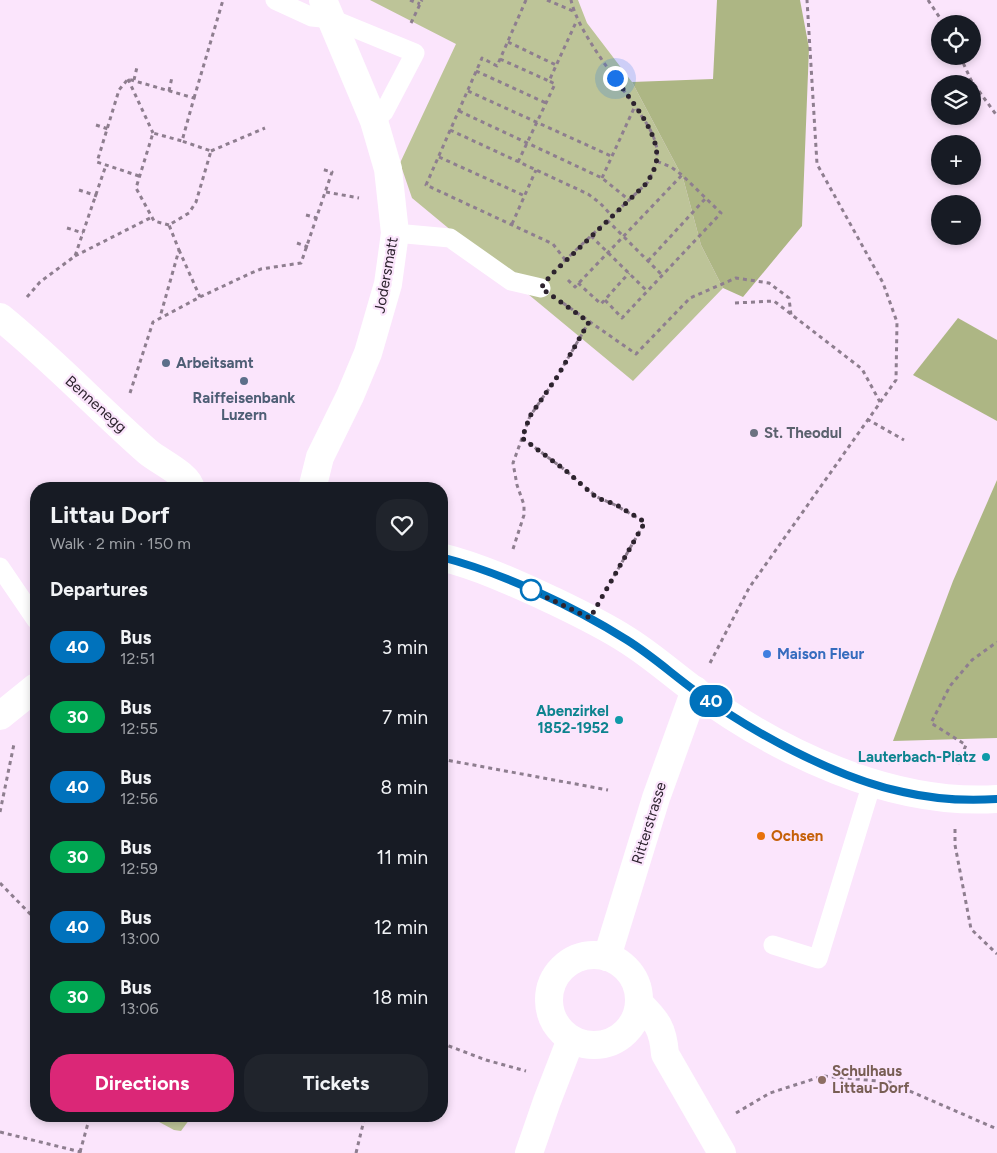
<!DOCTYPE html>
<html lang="en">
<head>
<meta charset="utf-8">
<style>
	body { margin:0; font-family:Figtree,sans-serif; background:#20242c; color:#f1f3f6; height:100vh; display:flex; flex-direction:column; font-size:19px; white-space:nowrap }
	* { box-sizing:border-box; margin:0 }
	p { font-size:16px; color:#9ea1a6 }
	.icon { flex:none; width:28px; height:28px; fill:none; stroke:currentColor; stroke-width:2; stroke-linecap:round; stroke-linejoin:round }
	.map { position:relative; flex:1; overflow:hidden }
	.side { position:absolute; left:30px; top:482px; width:418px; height:640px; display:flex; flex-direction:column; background:#171b24; border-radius:20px; box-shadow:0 2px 8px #0003 }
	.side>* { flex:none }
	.badge { padding:0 10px; border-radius:16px; font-size:18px; line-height:32px }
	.fabs { position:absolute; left:931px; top:15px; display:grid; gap:10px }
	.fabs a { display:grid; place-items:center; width:50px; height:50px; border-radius:50%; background:#171b24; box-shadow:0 2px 8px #0003; font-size:25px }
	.you { position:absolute; width:25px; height:25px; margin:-12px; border:4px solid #fff; border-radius:50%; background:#1a73e8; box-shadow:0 0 0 8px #1a73e833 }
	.map>.badge { position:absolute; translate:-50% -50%; box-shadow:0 0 0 2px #fff }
	h2 { padding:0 20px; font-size:19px; line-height:45px }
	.round { display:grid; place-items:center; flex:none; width:52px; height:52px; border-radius:20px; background:#20242c }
	.head { display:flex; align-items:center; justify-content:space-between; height:85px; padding:0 20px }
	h1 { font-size:24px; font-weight:700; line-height:38px }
	.button { display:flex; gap:10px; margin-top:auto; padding:10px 20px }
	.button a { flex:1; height:58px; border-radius:20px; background:#db2777; color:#fff; font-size:20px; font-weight:700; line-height:58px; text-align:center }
	.button a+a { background:#20242c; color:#f1f3f6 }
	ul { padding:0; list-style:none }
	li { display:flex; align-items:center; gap:15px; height:70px; padding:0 20px }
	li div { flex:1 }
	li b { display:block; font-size:19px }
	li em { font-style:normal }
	li .badge { min-width:55px; font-weight:700; text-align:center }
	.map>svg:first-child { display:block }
	.green { fill:#bdc498 }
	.forest { fill:#adb684 }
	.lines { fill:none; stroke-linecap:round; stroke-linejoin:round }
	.path { stroke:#8e7e8f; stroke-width:3; stroke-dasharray:4 4; stroke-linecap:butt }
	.service { stroke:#fff; stroke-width:19 }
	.minor { stroke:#fff; stroke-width:28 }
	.tertiary { stroke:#fff; stroke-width:28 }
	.line-casing { stroke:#fff; stroke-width:11 }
	.line { stroke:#0072bc; stroke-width:8 }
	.walk { stroke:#2d232e; stroke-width:5; stroke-dasharray:0 9 }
	.service-dot { fill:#5c6f8a; stroke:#fbe5fc; stroke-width:2 }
	.worship-dot { fill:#6b7280; stroke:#fbe5fc; stroke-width:2 }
	.stop-dot { fill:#fff; stroke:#0072bc; stroke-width:2.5 }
	.shop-dot { fill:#3f7fe0; stroke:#fbe5fc; stroke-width:2 }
	.culture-dot { fill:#0f9aa8; stroke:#fbe5fc; stroke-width:2 }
	.food-dot { fill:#e8710a; stroke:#fbe5fc; stroke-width:2 }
	.education-dot { fill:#8d6e63; stroke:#fbe5fc; stroke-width:2 }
	.labels { text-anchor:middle; stroke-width:4.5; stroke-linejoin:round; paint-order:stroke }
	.street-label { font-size:15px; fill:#2d232e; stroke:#fbe5fc }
	.service-label { font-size:15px; font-weight:bold; fill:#4e5e75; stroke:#fbe5fc; text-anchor:start }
	.worship-label { font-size:15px; font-weight:bold; fill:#5b616d; stroke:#fbe5fc; text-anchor:start }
	.shop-label { font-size:15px; font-weight:bold; fill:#366cbe; stroke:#fbe5fc; text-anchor:start }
	.culture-label { font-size:15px; font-weight:bold; fill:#0d838f; stroke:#fbe5fc; text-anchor:end }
	.food-label { font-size:15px; font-weight:bold; fill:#c56008; stroke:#fbe5fc; text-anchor:start }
	.education-label { font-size:15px; font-weight:bold; fill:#785e54; stroke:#fbe5fc; text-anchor:start }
</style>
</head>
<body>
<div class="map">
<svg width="997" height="1153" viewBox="0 0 997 1153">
	<rect width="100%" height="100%" fill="#fbe5fc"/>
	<g class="green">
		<path d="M370,0H578L587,23L632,82L683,178L701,245L723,288L633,381L412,198L400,163L456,44Z"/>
		<path d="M148,1116H192L181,1131L174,1130Z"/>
	</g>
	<g class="forest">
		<path d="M717,0H800L809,48L802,226L743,297L723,288L701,245L683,178L632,82L713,79Z"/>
		<path d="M958,318L997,340V421L913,375Z"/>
		<path d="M997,480V738L893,741L953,581Z"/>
	</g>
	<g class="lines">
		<g class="path">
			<path d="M410,0L420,4"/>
			<path d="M526,0L497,66L482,58L426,185L553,244L566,261"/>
			<path d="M547,0L573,11"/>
			<path d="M928,0L944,24"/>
			<path d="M411,23L422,0"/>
			<path d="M508,42L556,65"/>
			<path d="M960,56L971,80L997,116"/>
			<path d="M500,59L549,81"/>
			<path d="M476,71L546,103"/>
			<path d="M128,79L153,133"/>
			<path d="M134,80L137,67"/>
			<path d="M169,91L172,77"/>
			<path d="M468,91L611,156"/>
			<path d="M194,98L223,0"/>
			<path d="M459,111L602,178L629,200"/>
			<path d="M96,125L108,129"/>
			<path d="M450,130L588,194L600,203L612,216"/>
			<path d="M211,151L265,128"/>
			<path d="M439,157L525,196"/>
			<path d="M518,162L555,84L549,81L577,20"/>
			<path d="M139,176L97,162L119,90L128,79L194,98L182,141L211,151L196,202L189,213L169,225L179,250L160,317"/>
			<path d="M602,178L635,106"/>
			<path d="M79,190L97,196"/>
			<path d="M326,192L359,198"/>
			<path d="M306,215L317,218"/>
			<path d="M607,220L662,275"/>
			<path d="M512,224L536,170"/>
			<path d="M169,225L154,221L136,188L153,133L182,141"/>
			<path d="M67,228L83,233"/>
			<path d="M591,236L647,291"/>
			<path d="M297,243L308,247"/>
			<path d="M179,250L200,297"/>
			<path d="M75,256L152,217"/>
			<path d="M648,261L705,199"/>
			<path d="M558,267L648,182C653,171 658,161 657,149C654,132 643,118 634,105C615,77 578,32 571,0"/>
			<path d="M568,280L575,287L682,175"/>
			<path d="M578,283L601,304L629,273"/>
			<path d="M27,297L40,282L75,256L106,165"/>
			<path d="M605,300L622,318L721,213L682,175L671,167L656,161"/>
			<path d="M563,303L636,354L690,298L736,278L769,283L789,298L791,315"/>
			<path d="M735,303L774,301L862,369L880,402"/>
			<path d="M130,393L153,322L200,297L249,274L261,269L301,263L332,172L321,169"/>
			<path d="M867,419L904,440"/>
			<path d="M522,438L565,470L597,497L615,505L645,522L606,590"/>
			<path d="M513,549L524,515V505L517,485L513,463L530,416L557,377L589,322"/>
			<path d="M710,663L749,588L896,380L897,322L883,283L817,164L807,0"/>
			<path d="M441,759L608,790"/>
			<path d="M958,764L966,745L931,723L950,686L972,660L997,642"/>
			<path d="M0,812L14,744"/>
			<path d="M955,829V845L971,929L997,954"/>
			<path d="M0,883L36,920"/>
			<path d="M441,1043L486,1060L526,1071"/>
			<path d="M736,1113L770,1093L823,1076L889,1082L997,1129"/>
			<path d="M0,1132L85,1153"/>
			<path d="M80,1152L90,1116"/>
			<path d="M356,1153L365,1116"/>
		</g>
		<g class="service">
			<path d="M275,0L312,17L332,19L415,53L384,112L374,121"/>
			<path d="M395,233L450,238L511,281L541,288"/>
			<path d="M0,567L36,620"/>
			<path d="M773,945L818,959L872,783"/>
		</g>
		<g class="minor">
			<path d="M0,317C52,359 98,408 148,452C160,462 189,475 191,489"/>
			<path d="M312,489L320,457L350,396L368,353L388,284L395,233L388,169L374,121L323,0"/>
			<circle cx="594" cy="1000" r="45"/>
			<path d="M607,957L656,798L695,690"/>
			<path d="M639,1003C657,1021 663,1028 665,1054L722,1153"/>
			<path d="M529,1153L547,1101L571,1039"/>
		</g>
		<g class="tertiary">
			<path d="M441,557C481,567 517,584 554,601C579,613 604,625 627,640C651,655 671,673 694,690C778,752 890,806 997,799"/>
			<path d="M0,716L36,687"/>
		</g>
	</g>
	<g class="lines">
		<g class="line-casing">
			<path id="line" d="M441,557C503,573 573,606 627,640C651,655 671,673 694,690C750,731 835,778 903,792C933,799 966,801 997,799"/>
		</g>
		<use href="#line" class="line"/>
		<path class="walk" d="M531,590L590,618L645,522L615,504L597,498L565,470L522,438L530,416L557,377L589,322L541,288L550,276L648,182C650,177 653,172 655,167C665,138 631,101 615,78"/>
	</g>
	<g class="service-dot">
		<circle cx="166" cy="363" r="5"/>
		<circle cx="244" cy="381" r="5"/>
	</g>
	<circle class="worship-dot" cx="754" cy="433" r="5"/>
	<circle class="stop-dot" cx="531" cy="590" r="10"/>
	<circle class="shop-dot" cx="767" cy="654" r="5"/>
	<g class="culture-dot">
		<circle cx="619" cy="720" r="5"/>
		<circle cx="986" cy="757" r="5"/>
	</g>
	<circle class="food-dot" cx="761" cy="836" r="5"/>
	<circle class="education-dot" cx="822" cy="1080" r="5"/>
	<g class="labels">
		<g class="street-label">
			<text transform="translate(386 275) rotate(-80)" y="5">Jodersmatt</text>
			<text transform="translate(96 404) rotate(42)" y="5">Bennenegg</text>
			<text transform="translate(649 823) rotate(-73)" y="5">Ritterstrasse</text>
		</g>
		<g class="service-label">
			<text x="176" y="368">Arbeitsamt</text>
			<text x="244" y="403" text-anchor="middle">Raiffeisenbank<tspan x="244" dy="17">Luzern</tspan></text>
		</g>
		<g class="worship-label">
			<text x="764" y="438">St. Theodul</text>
		</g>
		<g class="shop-label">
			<text x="777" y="659">Maison Fleur</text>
		</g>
		<g class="culture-label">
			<text x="609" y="716">Abenzirkel<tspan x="609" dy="17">1852-1952</tspan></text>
			<text x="976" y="762">Lauterbach-Platz</text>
		</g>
		<g class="food-label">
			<text x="771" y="841">Ochsen</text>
		</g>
		<g class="education-label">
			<text x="832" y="1076">Schulhaus<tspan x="832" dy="17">Littau-Dorf</tspan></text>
		</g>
	</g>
</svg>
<div class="fabs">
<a><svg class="icon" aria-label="locate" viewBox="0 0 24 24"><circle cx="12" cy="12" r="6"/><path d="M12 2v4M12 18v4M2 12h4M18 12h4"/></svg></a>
<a><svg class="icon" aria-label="layers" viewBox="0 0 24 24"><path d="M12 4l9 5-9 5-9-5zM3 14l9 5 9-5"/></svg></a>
<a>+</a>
<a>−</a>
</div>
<div class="you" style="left:615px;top:78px"></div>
<b class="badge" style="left:711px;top:701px;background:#0072bc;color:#fff">40</b>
<section class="side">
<div class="head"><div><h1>Littau Dorf</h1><p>Walk · 2 min · 150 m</p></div><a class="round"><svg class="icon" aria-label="heart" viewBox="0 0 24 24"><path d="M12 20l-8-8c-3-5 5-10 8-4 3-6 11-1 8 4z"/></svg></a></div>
<h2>Departures</h2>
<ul>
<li><span class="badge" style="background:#0072bc;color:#fff">40</span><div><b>Bus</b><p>12:51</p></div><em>3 min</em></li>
<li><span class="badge" style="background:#00a651;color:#fff">30</span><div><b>Bus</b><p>12:55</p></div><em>7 min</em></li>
<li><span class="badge" style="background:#0072bc;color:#fff">40</span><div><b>Bus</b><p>12:56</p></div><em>8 min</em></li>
<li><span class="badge" style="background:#00a651;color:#fff">30</span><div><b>Bus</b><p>12:59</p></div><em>11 min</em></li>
<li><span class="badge" style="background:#0072bc;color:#fff">40</span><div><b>Bus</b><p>13:00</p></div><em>12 min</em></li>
<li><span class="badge" style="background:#00a651;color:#fff">30</span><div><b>Bus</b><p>13:06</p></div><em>18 min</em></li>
</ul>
<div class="button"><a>Directions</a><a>Tickets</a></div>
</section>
</div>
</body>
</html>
